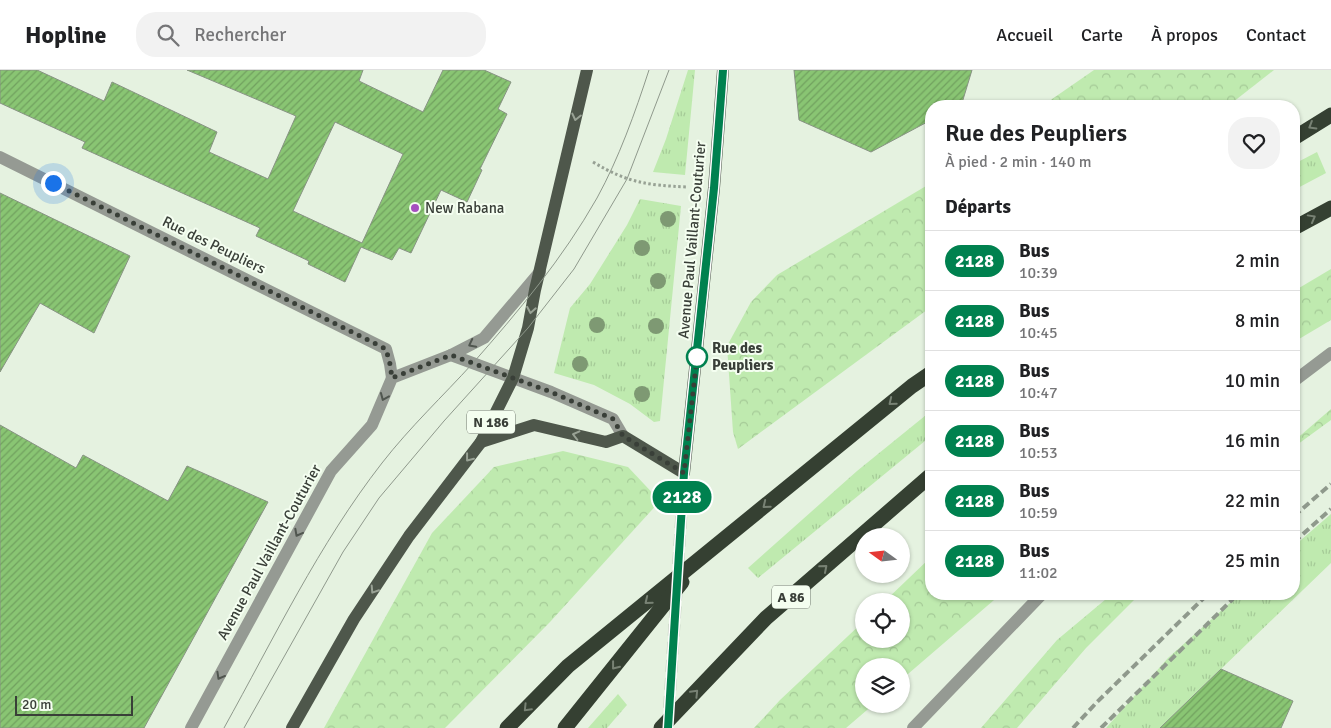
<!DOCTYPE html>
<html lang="fr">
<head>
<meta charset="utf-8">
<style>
	body { margin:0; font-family:Signika,sans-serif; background:#f2f2f2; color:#202124; height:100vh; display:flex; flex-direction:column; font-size:19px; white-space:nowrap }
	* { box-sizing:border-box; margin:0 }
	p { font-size:16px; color:#757577 }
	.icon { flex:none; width:28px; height:28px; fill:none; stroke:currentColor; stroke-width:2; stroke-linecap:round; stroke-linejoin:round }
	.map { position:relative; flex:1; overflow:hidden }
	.side { position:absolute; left:925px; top:30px; width:375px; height:500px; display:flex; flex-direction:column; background:#fff; border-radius:20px; box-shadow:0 1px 4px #0004 }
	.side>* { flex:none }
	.badge { padding:0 10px; border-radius:16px; font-size:18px; line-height:32px }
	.needle { width:32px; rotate:285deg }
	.controls { position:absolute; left:855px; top:458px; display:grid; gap:10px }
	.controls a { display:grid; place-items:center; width:55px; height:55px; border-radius:50%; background:#fff; box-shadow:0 1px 4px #0004; font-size:25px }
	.scale { position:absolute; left:15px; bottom:12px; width:118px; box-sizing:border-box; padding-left:5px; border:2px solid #393f38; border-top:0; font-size:14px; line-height:18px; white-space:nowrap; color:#393f38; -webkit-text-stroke:4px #f4fef0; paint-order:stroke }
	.you { position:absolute; width:25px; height:25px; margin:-12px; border:4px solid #fff; border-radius:50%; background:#1a73e8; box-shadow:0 0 0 8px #1a73e833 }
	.map>.badge { position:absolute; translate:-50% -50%; box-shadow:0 0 0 2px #fff }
	h2 { padding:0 20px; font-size:19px; line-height:45px }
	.round { display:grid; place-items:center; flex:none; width:52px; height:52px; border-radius:20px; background:#f2f2f2 }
	.head { display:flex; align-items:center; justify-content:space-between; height:85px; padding:0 20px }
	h1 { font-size:24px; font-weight:600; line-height:38px }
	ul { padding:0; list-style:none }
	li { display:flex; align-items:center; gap:15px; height:60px; padding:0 20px; border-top:1px solid #e0e0e0 }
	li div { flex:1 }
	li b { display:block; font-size:19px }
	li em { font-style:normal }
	li .badge { min-width:55px; font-weight:700; text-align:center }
	header { display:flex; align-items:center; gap:30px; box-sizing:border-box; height:70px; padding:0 25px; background:#fff; border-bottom:1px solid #e0e0e0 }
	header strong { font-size:24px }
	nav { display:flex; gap:28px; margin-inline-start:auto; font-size:18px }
	.search { width:350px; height:45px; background:#f2f2f2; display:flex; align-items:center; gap:12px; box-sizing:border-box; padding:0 18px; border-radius:20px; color:#757577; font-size:19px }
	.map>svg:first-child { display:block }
	.grass { fill:url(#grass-tufts) }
	.forest { fill:url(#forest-crowns) }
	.building { fill:url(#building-hatch); stroke:#879383; fill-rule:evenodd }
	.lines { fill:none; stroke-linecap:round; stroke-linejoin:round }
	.major-tunnel { stroke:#c3cebe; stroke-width:12; stroke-dasharray:12 6; stroke-linecap:butt }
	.path { stroke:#97a194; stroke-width:3; stroke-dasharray:2.5 2.5; stroke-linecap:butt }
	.minor { stroke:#959a93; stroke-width:12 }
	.major { stroke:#4e574b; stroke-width:12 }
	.highway { stroke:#354032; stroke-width:15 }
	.tram { stroke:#8f998c; stroke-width:1 }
	.rail { stroke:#8f998c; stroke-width:4; stroke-dasharray:8 4; stroke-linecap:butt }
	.tree { fill:#7e9973 }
	.oneway { stroke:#99a295 }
	.oneway2 { stroke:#788274 }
	.oneway3 { stroke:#50564f }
	.line-casing { stroke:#fff; stroke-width:11 }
	.line { stroke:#00814f; stroke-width:8 }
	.walk { stroke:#393f38; stroke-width:5; stroke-dasharray:0 9 }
	.poi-dot { fill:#a550bf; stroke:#f4fef0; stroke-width:2 }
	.stop-dot { fill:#fff; stroke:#00814f; stroke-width:2.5 }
	.labels { text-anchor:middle; stroke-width:4; stroke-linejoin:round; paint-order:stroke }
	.shield { fill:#f4fef0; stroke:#71786f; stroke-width:1 }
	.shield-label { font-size:14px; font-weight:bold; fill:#393f38 }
	.poi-label { font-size:15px; fill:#393f38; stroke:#f4fef0; text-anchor:start }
	.street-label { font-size:15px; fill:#393f38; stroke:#f4fef0 }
	.stop-label { font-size:15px; font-weight:bold; fill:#393f38; stroke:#f4fef0; text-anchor:start }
</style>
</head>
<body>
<header>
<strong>Hopline</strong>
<div class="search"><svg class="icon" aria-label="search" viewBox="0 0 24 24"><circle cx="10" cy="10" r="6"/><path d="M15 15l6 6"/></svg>Rechercher</div>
<nav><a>Accueil</a><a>Carte</a><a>À propos</a><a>Contact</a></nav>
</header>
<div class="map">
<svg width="1331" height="658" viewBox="0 0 1331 658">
	<defs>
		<pattern id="grass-tufts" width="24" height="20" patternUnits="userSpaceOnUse" patternTransform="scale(1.25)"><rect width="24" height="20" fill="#bfeaaf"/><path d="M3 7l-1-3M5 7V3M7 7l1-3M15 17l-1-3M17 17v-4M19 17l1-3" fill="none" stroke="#a5ca97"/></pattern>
		<pattern id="forest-crowns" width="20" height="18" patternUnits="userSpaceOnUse" patternTransform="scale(1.25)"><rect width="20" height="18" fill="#bfeaaf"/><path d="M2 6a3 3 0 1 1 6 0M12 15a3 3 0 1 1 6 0" fill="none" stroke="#a5ca97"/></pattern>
		<pattern id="building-hatch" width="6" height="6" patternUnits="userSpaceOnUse" patternTransform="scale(1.25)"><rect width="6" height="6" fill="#89c573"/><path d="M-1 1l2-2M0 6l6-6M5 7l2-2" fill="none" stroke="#71a15f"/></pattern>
	</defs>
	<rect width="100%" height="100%" fill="#e5f2e0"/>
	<g class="grass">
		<path d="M688,0H695L685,105L653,102L666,69Z"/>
		<path d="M1317,82L1326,103L1294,120V94Z"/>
		<path d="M640,129L681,136L660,351L654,352L630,334L594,315L554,303L570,238L590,214L627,155Z"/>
		<path d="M931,341V366L758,508L748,498L857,401Z"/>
		<path d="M1331,444V493L1220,600L1163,658H1106L1168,588L1240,524H1294V476Z"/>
		<path d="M618,624L627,635L607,658H588Z"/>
	</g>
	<g class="forest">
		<path d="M1094,0H1274L1228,36H1042Z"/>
		<path d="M931,113V237L738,379L733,362L727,276L751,232L777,205Z"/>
		<path d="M1331,199V250L1294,272V221Z"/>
		<path d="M1331,339V350L1294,377V371Z"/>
		<path d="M563,381L628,397L660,431L550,552L445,658H324L432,463L494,397Z"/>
		<path d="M931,487V524H1001L901,610V596H864V634H874L846,658H754L780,630L864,551V569H901V531H885Z"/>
		<path d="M1112,524H1140L1086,578L1017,658H981L1057,570Z"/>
	</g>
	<g class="building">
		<path d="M0,0H37L104,31L112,12L217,62L209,82L268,109L296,46L187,0H363L359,11L423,42L443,0H484L511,12L498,39L507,44L480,99L482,100L467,132L441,120L411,183L399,178L392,190L361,177L345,212L308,194L309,191L256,166L260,158L82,78L85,72L0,33ZM335,52L403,84L362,173L293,141Z"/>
		<path d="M794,0H972L962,33L956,36H931V50L871,82L799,50Z"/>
		<path d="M0,123L130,186L94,263L40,233L0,302Z"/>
		<path d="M0,355L76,398L83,385L168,431L187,396L268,432L144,658H0Z"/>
		<path d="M1221,599L1293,631L1281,658H1160Z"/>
	</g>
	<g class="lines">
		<path class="major-tunnel" d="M668,656L684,403"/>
		<path class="path" d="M593,92C628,113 647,115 686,117"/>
		<g class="minor">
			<path d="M0,87L386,279L390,294L392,308"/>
			<path d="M451,285L551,322L613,349L623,366"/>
			<path d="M1294,311L1331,283"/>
			<path d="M191,658L331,401L372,355L392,308L451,285L484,268L540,202"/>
			<path d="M913,658L1042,524"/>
		</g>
		<g class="major">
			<path d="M481,372L534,355L606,372L623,366L684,403L714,118L723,0"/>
			<path d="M292,658L354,549L409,466L481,372L513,308L528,258L535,220L587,0"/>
		</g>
		<g class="highway">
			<path d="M1294,68L1331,45"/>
			<path d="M1294,158L1331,138"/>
			<path d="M507,658L568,596L912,316L931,303"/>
			<path d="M565,658L682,512"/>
			<path d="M661,658L766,548L931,405"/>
		</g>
		<g class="tram">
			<path d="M224,658C274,568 319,474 382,393C410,357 443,326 473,293C518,242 563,188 597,128C619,88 635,43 649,0"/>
			<path d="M244,658L343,482L379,428L444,351L528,258L574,199L627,109L669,0"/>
		</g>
		<g class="rail">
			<path d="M1294,446L1331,414"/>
			<path d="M1294,472L1331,439"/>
			<path d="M1073,658L1097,632L1208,524"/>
			<path d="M1101,658L1238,524"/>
		</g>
	</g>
	<g class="tree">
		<circle cx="668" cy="149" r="8"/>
		<circle cx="642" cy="178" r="8"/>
		<circle cx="658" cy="211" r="8"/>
		<circle cx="597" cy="255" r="8"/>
		<circle cx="656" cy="256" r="8"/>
		<circle cx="580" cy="294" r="8"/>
		<circle cx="642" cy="324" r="8"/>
	</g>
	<defs><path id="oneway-chevron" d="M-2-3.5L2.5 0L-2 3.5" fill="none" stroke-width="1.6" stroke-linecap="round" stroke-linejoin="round" transform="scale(1.25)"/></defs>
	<g class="oneway">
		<use href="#oneway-chevron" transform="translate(576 47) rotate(103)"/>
		<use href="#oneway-chevron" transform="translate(531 240) rotate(100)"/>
		<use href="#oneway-chevron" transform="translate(576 365) rotate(-166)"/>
		<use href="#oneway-chevron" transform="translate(469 388) rotate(128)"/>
		<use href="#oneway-chevron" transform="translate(374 520) rotate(123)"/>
	</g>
	<g class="oneway2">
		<use href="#oneway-chevron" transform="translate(1312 56) rotate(149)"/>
		<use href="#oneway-chevron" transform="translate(1312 148) rotate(-29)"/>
		<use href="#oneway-chevron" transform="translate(892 332) rotate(141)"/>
		<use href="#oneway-chevron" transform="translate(766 435) rotate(141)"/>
		<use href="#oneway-chevron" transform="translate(824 498) rotate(-41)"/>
		<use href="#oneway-chevron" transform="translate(648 531) rotate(141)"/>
		<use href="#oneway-chevron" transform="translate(615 596) rotate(128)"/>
		<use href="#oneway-chevron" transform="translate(695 623) rotate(-46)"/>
		<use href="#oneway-chevron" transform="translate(527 638) rotate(134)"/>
	</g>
	<g class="oneway3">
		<use href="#oneway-chevron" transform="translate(472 274) rotate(153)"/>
		<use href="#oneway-chevron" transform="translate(384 327) rotate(113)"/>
		<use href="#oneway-chevron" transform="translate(298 463) rotate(118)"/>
		<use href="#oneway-chevron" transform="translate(220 606) rotate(119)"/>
	</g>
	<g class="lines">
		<g class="line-casing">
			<path id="line" d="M668,658L684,403L714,118L723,0"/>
		</g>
		<use href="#line" class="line"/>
		<path class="walk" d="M53,113L386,279L390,294L392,308L451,285L551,322L613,349L623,366L684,403L697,287"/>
	</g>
	<circle class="poi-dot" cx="415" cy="138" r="5"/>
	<circle class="stop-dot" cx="697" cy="287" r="10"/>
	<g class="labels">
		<g class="shield">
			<rect x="467" y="340.5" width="48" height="23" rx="4"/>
			<rect x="772" y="515.5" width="38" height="23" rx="4"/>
		</g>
		<g class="shield-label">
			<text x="491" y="357">N 186</text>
			<text x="791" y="532">A 86</text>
		</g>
		<g class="poi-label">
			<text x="425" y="143">New Rabana</text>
		</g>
		<g class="street-label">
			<text transform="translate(692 170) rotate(-85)" y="5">Avenue Paul Vaillant-Couturier</text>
			<text transform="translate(214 175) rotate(26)" y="5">Rue des Peupliers</text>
			<text transform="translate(269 482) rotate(-61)" y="5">Avenue Paul Vaillant-Couturier</text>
		</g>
		<g class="stop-label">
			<text x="712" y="283">Rue des<tspan x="712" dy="17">Peupliers</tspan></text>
		</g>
	</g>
</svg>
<div class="controls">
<a><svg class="needle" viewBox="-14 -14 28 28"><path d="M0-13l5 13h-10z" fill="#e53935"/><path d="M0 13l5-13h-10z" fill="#757577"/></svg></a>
<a><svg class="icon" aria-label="locate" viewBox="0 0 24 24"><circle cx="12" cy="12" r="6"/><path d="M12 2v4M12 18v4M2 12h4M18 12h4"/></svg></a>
<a><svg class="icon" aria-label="layers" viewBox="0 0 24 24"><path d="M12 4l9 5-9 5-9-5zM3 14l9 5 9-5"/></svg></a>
</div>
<div class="scale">20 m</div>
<div class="you" style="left:53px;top:113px"></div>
<b class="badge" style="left:682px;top:427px;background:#00814f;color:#fff">2128</b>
<section class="side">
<div class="head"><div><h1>Rue des Peupliers</h1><p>À pied · 2 min · 140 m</p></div><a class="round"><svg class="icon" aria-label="heart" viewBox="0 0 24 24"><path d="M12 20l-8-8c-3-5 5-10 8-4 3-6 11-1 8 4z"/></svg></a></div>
<h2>Départs</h2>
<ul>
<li><span class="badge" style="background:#00814f;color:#fff">2128</span><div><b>Bus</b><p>10:39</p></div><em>2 min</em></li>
<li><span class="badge" style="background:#00814f;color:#fff">2128</span><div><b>Bus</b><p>10:45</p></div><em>8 min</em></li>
<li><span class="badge" style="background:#00814f;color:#fff">2128</span><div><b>Bus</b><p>10:47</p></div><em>10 min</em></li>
<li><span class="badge" style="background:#00814f;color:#fff">2128</span><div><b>Bus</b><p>10:53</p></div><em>16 min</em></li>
<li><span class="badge" style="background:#00814f;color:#fff">2128</span><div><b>Bus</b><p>10:59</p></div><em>22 min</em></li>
<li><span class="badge" style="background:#00814f;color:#fff">2128</span><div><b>Bus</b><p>11:02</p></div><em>25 min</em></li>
</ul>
</section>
</div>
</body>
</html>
